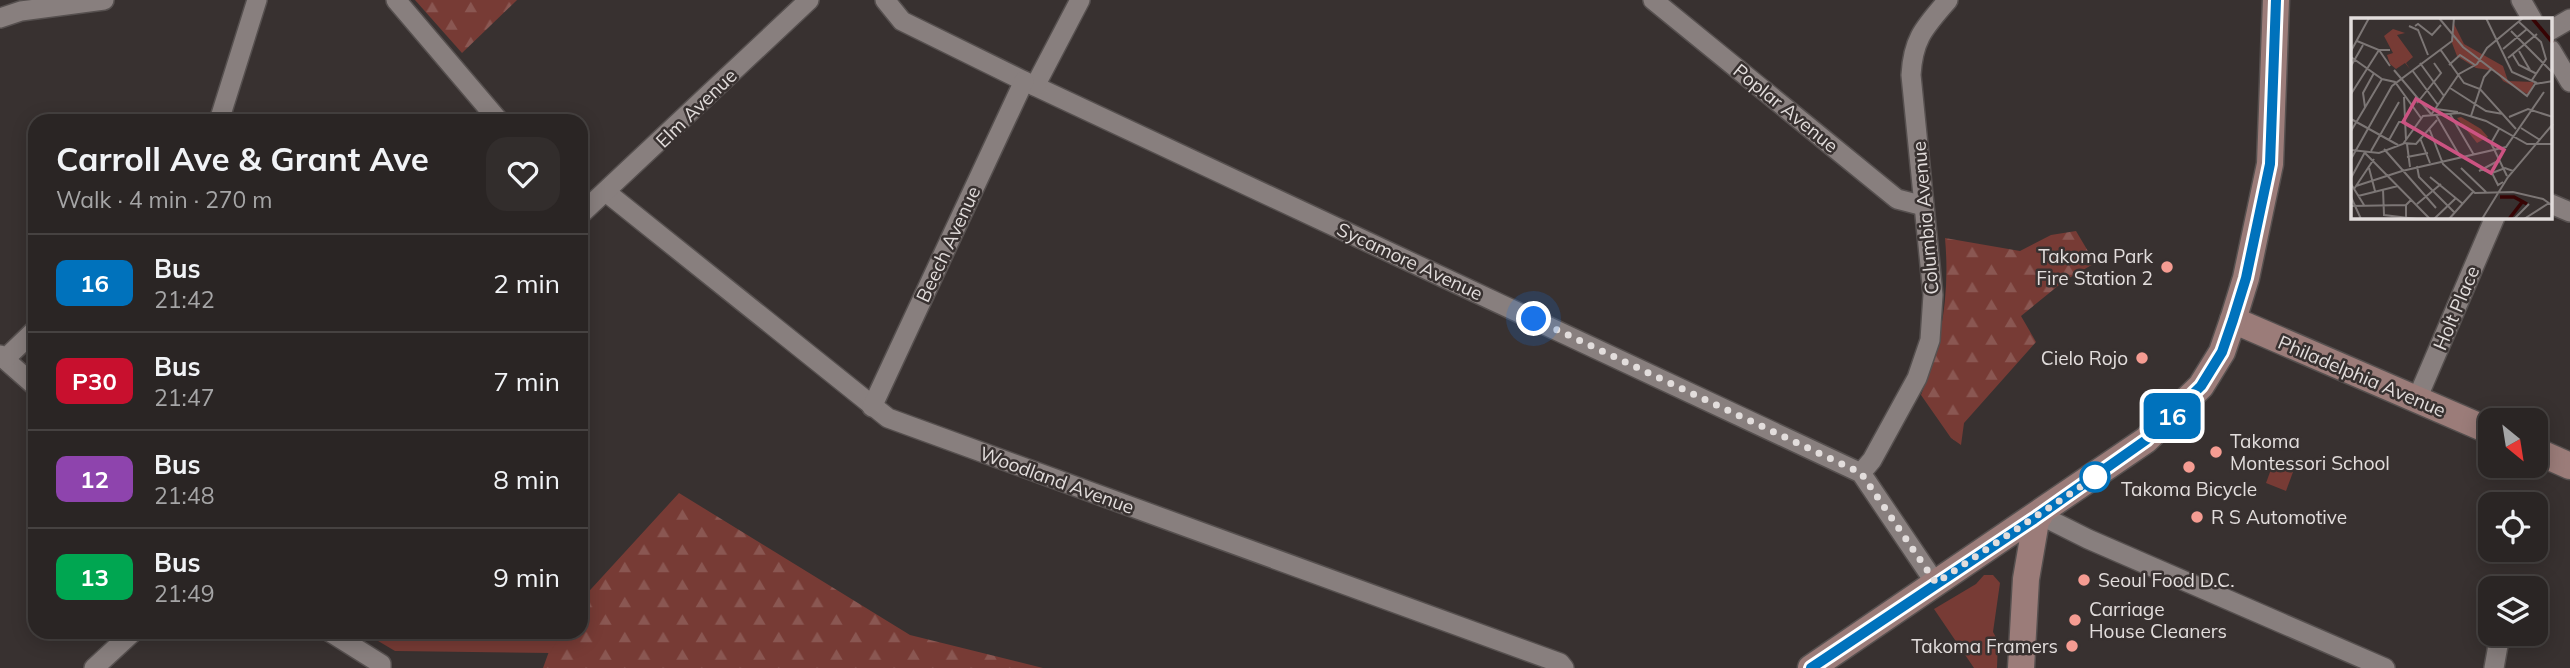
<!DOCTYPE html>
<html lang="en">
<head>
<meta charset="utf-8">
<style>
	body { margin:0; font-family:Mulish,sans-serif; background:#322d2c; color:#f1f3f6; height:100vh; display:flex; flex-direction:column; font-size:26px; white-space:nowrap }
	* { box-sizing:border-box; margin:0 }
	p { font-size:23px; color:#a5a5a6 }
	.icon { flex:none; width:38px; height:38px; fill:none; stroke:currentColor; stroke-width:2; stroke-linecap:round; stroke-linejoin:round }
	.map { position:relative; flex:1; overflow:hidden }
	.panel { position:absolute; left:28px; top:114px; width:560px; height:525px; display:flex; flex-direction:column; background:#2a2524; border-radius:21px; box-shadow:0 4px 18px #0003,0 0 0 2px #464241 }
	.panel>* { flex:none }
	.badge { padding:0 14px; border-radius:10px; font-size:24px; line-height:46px }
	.needle { width:46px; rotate:150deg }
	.fabs { position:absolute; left:2478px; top:408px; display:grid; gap:14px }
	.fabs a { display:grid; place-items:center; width:70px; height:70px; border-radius:14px; background:#2a2524; box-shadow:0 4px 18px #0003,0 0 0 2px #464241; font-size:35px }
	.you { position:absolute; width:35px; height:35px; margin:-18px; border:5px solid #fff; border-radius:50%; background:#1a73e8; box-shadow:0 0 0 10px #1a73e833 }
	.map>.badge { position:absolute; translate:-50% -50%; box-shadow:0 0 0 4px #fff }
	.round { display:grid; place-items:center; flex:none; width:74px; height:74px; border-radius:21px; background:#322d2c }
	.summary { display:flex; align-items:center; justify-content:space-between; height:119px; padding:0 28px }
	h1 { font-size:33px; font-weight:700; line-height:52px }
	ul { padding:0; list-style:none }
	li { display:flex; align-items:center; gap:21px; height:98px; padding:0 28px; border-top:2px solid #464241 }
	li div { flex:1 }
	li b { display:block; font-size:26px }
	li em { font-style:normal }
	li .badge { min-width:77px; font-weight:700; text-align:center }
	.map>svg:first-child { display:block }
	.forest { fill:url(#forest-firs) }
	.green { fill:#773b35 }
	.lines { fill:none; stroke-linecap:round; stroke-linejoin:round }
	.minor-casing { stroke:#56504f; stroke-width:22 }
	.secondary-casing { stroke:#56504f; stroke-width:29 }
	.minor { stroke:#887f7e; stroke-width:19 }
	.secondary { stroke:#9b7c79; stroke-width:26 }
	.line-casing { stroke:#fff; stroke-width:16 }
	.line { stroke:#0072bc; stroke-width:10 }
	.walk { stroke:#e2dddc; stroke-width:7; stroke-dasharray:0 12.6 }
	.poi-dot { fill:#f59c92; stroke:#383130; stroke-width:2.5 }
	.stop-dot { fill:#fff; stroke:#0072bc; stroke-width:3.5 }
	.labels { text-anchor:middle; stroke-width:5; stroke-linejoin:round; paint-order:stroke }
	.street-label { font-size:19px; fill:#e2dddc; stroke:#383130 }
	.poi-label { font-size:19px; fill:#e2dddc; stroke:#383130; text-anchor:start }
	.inset-river { fill:none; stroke:#370404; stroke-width:3.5 }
	.inset-road { fill:none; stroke:#7c7675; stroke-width:2 }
	.view { fill:#cc5382; fill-opacity:0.15; stroke:#cc5382; stroke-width:3.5 }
	.inset-edge { fill:none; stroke:#e2dddc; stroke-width:3.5 }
</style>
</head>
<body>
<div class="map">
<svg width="2570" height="668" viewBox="0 0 2570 668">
	<defs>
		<pattern id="forest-firs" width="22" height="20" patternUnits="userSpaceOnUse" patternTransform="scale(1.75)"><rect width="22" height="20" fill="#773b35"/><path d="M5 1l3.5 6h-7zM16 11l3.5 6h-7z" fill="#8a5752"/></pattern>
	</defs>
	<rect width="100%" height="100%" fill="#383130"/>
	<g class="forest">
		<path d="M415,0H517L462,53Z"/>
		<path d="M2076,231L2095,263L2064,281L2021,316L2036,342L1964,423L1961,445L1951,438L1921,395C1942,343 1950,294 1945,238L2020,251L2051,235Z"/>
		<path d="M679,493L910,635L1043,668H543L556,632H581V600Z"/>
	</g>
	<g class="green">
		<path d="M2273,464L2293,472L2286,491L2266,483Z"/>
		<path d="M1984,575H1993L2000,583L1993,632L1998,641L1997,668H1974L1934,609L1976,584Z"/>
		<path d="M363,632H562L550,653L395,651Z"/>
	</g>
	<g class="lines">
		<g class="minor-casing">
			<g id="minor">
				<path d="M396,0L499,121"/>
				<path d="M885,0L902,21L1024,81L1861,473L1936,584"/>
				<path d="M1653,0L1897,199L1924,206"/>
				<path d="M2521,0L2532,19"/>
				<path d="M0,18L21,11L104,0"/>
				<path d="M2551,30L2570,19"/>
				<path d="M2551,50L2570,82"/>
				<path d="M1035,86L1080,0"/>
				<path d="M219,121L257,0"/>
				<path d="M606,192L888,418L1560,663L1564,668"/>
				<path d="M2551,204L2570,212"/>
				<path d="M581,214L809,0"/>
				<path d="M0,355L35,386"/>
				<path d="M5,359L35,330"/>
				<path d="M2417,399L2495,217"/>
				<path d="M872,407L1024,81"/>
				<path d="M1861,473L1872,460L1917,378L1930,340L1933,295L1911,75C1913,38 1925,27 1948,0"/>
				<path d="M2040,515L2088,539L2385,668"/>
				<path d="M330,632L381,664V668"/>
				<path d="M94,668L133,632"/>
				<path d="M2494,668L2500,634"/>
			</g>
		</g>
		<g class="secondary-casing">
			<g id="secondary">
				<path d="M2233,320L2490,431"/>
				<path d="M2536,451L2570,466"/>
				<path d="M1811,668L2146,440L2201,386L2222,352L2233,320L2246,278L2270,164L2276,0"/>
				<path d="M2021,668L2026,579L2036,521L2040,515"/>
			</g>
		</g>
		<use href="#minor" class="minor"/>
		<use href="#secondary" class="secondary"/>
	</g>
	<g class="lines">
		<g class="line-casing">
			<path id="line" d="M1811,668L2034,519L2146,440L2201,386L2222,352L2233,320L2246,278L2270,164L2276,0"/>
		</g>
		<use href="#line" class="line"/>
		<path class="walk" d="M1534,319L1861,473L1936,583L2095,477"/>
	</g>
	<g class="poi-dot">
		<circle cx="2167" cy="267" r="7"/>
		<circle cx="2142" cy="358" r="7"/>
		<circle cx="2216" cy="452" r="7"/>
		<circle cx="2189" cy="467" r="7"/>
		<circle cx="2197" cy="517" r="7"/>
		<circle cx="2084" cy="580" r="7"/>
		<circle cx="2075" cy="620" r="7"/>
		<circle cx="2072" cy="646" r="7"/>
	</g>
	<circle class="stop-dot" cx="2095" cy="477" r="14"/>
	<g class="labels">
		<g class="street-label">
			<text transform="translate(696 108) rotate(-44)" y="7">Elm Avenue</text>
			<text transform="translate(1786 108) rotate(39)" y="7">Poplar Avenue</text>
			<text transform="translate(1925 218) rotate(-95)" y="7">Columbia Avenue</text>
			<text transform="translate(948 244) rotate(-65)" y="7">Beech Avenue</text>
			<text transform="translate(1410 261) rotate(25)" y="7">Sycamore Avenue</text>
			<text transform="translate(2456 308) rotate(-67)" y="7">Holt Place</text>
			<text transform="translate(2362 376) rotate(23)" y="7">Philadelphia Avenue</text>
			<text transform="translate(1057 480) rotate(20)" y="7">Woodland Avenue</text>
		</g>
		<g class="poi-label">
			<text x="2153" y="263" text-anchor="end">Takoma Park<tspan x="2153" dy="22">Fire Station 2</tspan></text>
			<text x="2128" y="365" text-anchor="end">Cielo Rojo</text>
			<text x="2230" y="448">Takoma<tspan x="2230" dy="22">Montessori School</tspan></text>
			<text x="2189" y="496" text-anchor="middle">Takoma Bicycle</text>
			<text x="2211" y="524">R S Automotive</text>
			<text x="2098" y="587">Seoul Food D.C.</text>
			<text x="2089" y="616">Carriage<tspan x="2089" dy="22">House Cleaners</tspan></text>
			<text x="2058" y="653" text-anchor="end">Takoma Framers</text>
		</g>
	</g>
	<g transform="translate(2351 18)">
		<rect width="201" height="201" fill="#383130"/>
		<path d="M110,99L130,111L137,119L126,125L106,100Z" fill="#773b35"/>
		<path d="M103,6L113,26L152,48L157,63L183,64L178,77L152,63L145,53L125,50L106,38L101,25ZM42,11L54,15L46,17L62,39L55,45L59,51L54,45L45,51L39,46L36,37L42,35L33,18Z" fill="#773b35"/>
		<path class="inset-river" d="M181,0L202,25M149,179H163L176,186M158,201L172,183"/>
		<path class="inset-road" d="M88,0L112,29L176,78L184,66L202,63M135,0L161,54L186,65M168,4L190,24L195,41L181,62M58,8L67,12L77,37M64,8L67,6L81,17L90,7M160,13L202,55M6,23L28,32L39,48M89,31L113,65L129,71L165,111M152,31L176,11M0,33L18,0M168,33L179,52M162,37L168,47L186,56M0,39L31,61L44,64L70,100M157,40L186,16M69,45L93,78M98,47L109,37L124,47M0,48L12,27M43,52L80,96M61,52L87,87M99,70L135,93L152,96M0,76L28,32H39M53,79L55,122M66,85L90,55L83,45M14,89L12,75L23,55M85,91L107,94M99,96L123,137M80,97L108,56L126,46L136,30L172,0M85,97L110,140M120,98L133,59L141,50M158,99L177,91L202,99M0,101L47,127M78,110L92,146L124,175L162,174L192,181L202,188M170,110L189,122M148,111L140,125L156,158M0,113L31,61M69,120L79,145M38,122L48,104H54M53,125L65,126L86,102M56,126L59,149M33,131L85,190M0,132L28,135L52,126L72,98L109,95L135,103L176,126H202M20,133L48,84M13,134L79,201M56,139L77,135M0,141L41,68L101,23L103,0M66,148L68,159L104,195M18,150L24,173M110,150L135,174M130,151L141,155L147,167L152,164M51,153L155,129L193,74M128,153L147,143M141,155L154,150L162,153M79,159L112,186M0,160L14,134M0,166L13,187M5,168L51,153M3,171L23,141M32,171L33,197L66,201M7,178L47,168M0,179L10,201M66,186L90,166M0,188L55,187M55,201V187L60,182M83,201L105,180M98,201L122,174M131,201L157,159L202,106M163,201L178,186M173,201L198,185"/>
		<path class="view" d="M65,81L153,132L140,155L52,104Z"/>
		<rect width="201" height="201" class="inset-edge"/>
	</g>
</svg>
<div class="fabs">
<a><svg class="needle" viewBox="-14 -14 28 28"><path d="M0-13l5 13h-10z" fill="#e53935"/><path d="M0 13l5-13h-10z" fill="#a5a5a6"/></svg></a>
<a><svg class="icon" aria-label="locate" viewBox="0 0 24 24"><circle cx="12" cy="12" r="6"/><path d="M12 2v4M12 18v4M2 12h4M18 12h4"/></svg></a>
<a><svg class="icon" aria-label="layers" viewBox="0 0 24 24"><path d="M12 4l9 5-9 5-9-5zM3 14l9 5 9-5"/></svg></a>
</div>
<div class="you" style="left:1534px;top:319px"></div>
<b class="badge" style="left:2172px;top:416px;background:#0072bc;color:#fff">16</b>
<section class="panel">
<div class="summary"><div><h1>Carroll Ave &amp; Grant Ave</h1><p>Walk · 4 min · 270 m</p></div><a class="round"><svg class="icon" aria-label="heart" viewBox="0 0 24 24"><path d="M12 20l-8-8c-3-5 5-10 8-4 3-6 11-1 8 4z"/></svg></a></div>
<ul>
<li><span class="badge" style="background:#0072bc;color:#fff">16</span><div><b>Bus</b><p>21:42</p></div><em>2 min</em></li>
<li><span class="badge" style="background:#c8102e;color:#fff">P30</span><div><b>Bus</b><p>21:47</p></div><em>7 min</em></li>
<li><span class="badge" style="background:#8e44ad;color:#fff">12</span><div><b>Bus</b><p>21:48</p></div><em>8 min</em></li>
<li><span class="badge" style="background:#00a651;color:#fff">13</span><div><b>Bus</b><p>21:49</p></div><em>9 min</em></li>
</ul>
</section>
</div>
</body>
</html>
